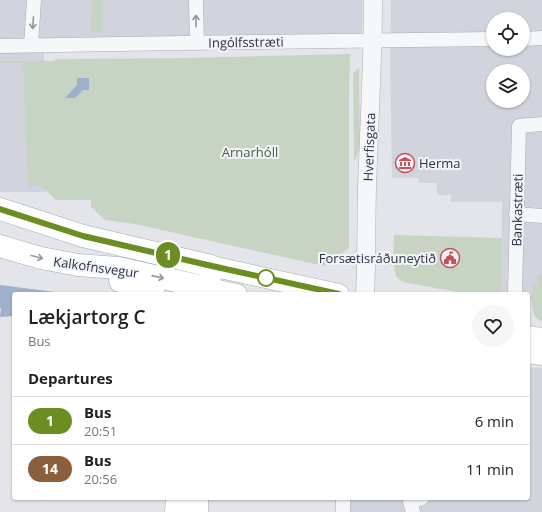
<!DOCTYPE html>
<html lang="en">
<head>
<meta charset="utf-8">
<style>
	body { margin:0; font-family:"Open Sans",sans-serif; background:#f6f6f6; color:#222; height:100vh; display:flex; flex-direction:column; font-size:15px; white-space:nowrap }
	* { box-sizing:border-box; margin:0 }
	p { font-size:13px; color:#767676 }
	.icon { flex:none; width:22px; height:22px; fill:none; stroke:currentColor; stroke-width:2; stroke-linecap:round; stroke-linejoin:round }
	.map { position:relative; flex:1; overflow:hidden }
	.panel { position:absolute; left:12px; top:292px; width:518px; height:208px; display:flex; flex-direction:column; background:#fff; border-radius:4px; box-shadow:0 1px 3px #0004 }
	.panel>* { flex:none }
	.badge { padding:0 8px; border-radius:13px; font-size:14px; line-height:26px }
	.buttons { position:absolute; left:486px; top:12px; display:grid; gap:8px }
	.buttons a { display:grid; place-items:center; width:44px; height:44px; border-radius:50%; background:#fff; box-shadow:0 1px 3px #0004; font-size:20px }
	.map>.badge { position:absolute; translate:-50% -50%; box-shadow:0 0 0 2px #fff }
	h2 { padding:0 16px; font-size:15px; line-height:36px }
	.round { display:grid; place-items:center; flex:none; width:42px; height:42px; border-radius:21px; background:#f6f6f6 }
	.summary { display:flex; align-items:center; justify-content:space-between; height:68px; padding:0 16px }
	h1 { font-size:19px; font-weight:600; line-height:30px }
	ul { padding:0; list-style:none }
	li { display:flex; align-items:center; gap:12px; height:48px; padding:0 16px; border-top:1px solid #e0e0e0 }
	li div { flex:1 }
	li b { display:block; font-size:15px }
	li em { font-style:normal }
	li .badge { min-width:44px; font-weight:700; text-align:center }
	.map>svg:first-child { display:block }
	.built { fill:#d1d4dd; fill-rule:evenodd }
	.green { fill:#c7d4c4 }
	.water { fill:#9fb1ca }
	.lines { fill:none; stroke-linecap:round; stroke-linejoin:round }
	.minor-casing { stroke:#a8acb5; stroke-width:15 }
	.tertiary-casing { stroke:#a8acb5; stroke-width:19 }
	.secondary-casing { stroke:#a8acb5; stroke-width:21 }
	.primary-casing { stroke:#a2a9b6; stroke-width:23 }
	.minor { stroke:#f6f7f9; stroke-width:14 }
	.tertiary { stroke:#f6f7f9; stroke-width:18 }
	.secondary { stroke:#fff; stroke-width:20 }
	.primary { stroke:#fff; stroke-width:22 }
	.oneway { stroke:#90949e }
	.oneway2 { stroke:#9598a1 }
	.line-casing { stroke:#fff; stroke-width:9 }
	.line { stroke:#6b8e23; stroke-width:6 }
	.stop-dot { fill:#fff; stroke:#6b8e23; stroke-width:2 }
	.labels { text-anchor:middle; stroke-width:4; stroke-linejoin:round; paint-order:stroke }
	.street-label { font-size:13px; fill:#2b3243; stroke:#f3f5f8 }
	.park-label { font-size:13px; fill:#3d5e38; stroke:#f3f5f8 }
	.poi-label { font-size:13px; fill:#2b3243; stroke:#f3f5f8; text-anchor:start }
</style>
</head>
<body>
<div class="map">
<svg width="542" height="512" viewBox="0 0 542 512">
	<rect width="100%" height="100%" fill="#e3e5eb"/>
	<g class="built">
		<path d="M0,0H362V37L44,46L45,192H0Z"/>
		<path d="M391,0H542V275H537L538,285H533V301H528V294H501L502,202H451V195H437V183H419L418,178H392L390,57ZM493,19H523V49H493ZM493,71H523V101H493Z"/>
		<path d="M528,367L542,368V512H340L341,498H528Z"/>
	</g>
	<g class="green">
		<path d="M92,0H103V32H91Z"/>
		<path d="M350,54L349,98V248L324,266L135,224L105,220L91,207V200H56L41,186H28L23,63H0V61H53L57,59L184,58Z"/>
		<path d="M359,68L360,148L354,162L353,73Z"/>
		<path d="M394,235L502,238L501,294H469L408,283C404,282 400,281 397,277C392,270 394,244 394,235Z"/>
		<path d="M537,275H542V321C528,318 533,296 533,285H537Z"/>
	</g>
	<g class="water">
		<path d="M77,78H89V90H83L75,98H65L77,85Z"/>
		<path d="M0,285L71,294H14V316L0,317L1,308H0Z"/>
	</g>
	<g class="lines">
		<g class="minor-casing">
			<g id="minor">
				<path d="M196,0L197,43"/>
				<path d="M523,39L542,38"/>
				<path d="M31,45L34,0"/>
				<path d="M0,46L182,43L493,39"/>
				<path d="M516,214L542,216"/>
				<path d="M515,294L519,126L542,124"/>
				<path d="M343,512V498"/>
				<path d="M413,512L410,502L422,498"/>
			</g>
		</g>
		<g class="tertiary-casing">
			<path id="tertiary" d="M365,294C367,259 366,223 367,188C369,125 373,63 373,0"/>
		</g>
		<g class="secondary-casing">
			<g id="secondary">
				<path d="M211,266L339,294"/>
				<path d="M208,288L237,294"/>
				<path d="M528,336L542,338"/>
				<path d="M528,353L542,355"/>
			</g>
		</g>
		<g class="primary-casing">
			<g id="primary">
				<path d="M0,209L83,236L211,266L208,294"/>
				<path d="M0,246L41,258L78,265L118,268L208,288"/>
				<path d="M120,281L144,288L154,294"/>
				<path d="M176,512L177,498"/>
				<path d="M197,512V498"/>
			</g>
		</g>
		<use href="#minor" class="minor"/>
		<use href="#tertiary" class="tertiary"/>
		<use href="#secondary" class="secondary"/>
		<use href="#primary" class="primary"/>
	</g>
	<defs><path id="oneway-shaft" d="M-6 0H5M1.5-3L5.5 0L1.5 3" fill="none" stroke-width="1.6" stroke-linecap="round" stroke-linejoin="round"/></defs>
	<g class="oneway">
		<use href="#oneway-shaft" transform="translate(196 21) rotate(-91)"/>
		<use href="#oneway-shaft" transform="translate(33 23) rotate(94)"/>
	</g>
	<g class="oneway2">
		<use href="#oneway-shaft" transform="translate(37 257) rotate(15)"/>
		<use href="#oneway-shaft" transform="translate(158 277) rotate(13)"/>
	</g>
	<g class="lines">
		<g class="line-casing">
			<path id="line" d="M0,209L83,236L212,266L339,294"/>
		</g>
		<use href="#line" class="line"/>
	</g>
	<defs>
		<g id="museum-ring" transform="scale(1)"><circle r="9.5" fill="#f3f5f8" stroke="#cc4c57" stroke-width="1.5"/><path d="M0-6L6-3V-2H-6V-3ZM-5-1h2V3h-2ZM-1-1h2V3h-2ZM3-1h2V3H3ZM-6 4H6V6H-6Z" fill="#cc4c57"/></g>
		<g id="civic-ring" transform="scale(1)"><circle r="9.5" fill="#f3f5f8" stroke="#cc4c57" stroke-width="1.5"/><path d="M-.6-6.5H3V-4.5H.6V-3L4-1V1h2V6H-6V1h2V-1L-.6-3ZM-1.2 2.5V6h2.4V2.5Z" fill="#cc4c57"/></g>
	</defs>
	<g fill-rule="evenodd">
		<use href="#museum-ring" x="405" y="163"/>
		<use href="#civic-ring" x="450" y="258"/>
	</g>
	<circle class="stop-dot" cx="266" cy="278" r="8"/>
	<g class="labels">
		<g class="street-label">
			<text transform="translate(246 42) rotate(-1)" y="5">Ingólfsstræti</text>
			<text transform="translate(369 147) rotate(-88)" y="5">Hverfisgata</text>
			<text transform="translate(517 210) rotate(-89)" y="5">Bankastræti</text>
			<text transform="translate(96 267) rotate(8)" y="5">Kalkofnsvegur</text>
		</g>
		<g class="park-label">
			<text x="250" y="157">Arnarhóll</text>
		</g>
		<g class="poi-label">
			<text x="419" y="168">Herma</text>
			<text x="436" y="263" text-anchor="end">Forsætisráðuneytið</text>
		</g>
	</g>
</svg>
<div class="buttons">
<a><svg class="icon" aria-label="locate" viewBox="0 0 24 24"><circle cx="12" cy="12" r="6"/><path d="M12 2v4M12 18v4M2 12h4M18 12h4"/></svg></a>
<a><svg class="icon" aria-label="layers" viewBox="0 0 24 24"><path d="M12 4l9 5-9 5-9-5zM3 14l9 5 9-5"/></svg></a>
</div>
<b class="badge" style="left:168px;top:255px;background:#6b8e23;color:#fff">1</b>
<section class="panel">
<div class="summary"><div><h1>Lækjartorg C</h1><p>Bus</p></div><a class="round"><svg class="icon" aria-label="heart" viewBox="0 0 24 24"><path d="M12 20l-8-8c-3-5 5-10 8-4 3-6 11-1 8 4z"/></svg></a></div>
<h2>Departures</h2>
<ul>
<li><span class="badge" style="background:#6b8e23;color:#fff">1</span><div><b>Bus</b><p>20:51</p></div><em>6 min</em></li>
<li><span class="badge" style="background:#8b5e3c;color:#fff">14</span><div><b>Bus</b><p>20:56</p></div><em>11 min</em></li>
</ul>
</section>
</div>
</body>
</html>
